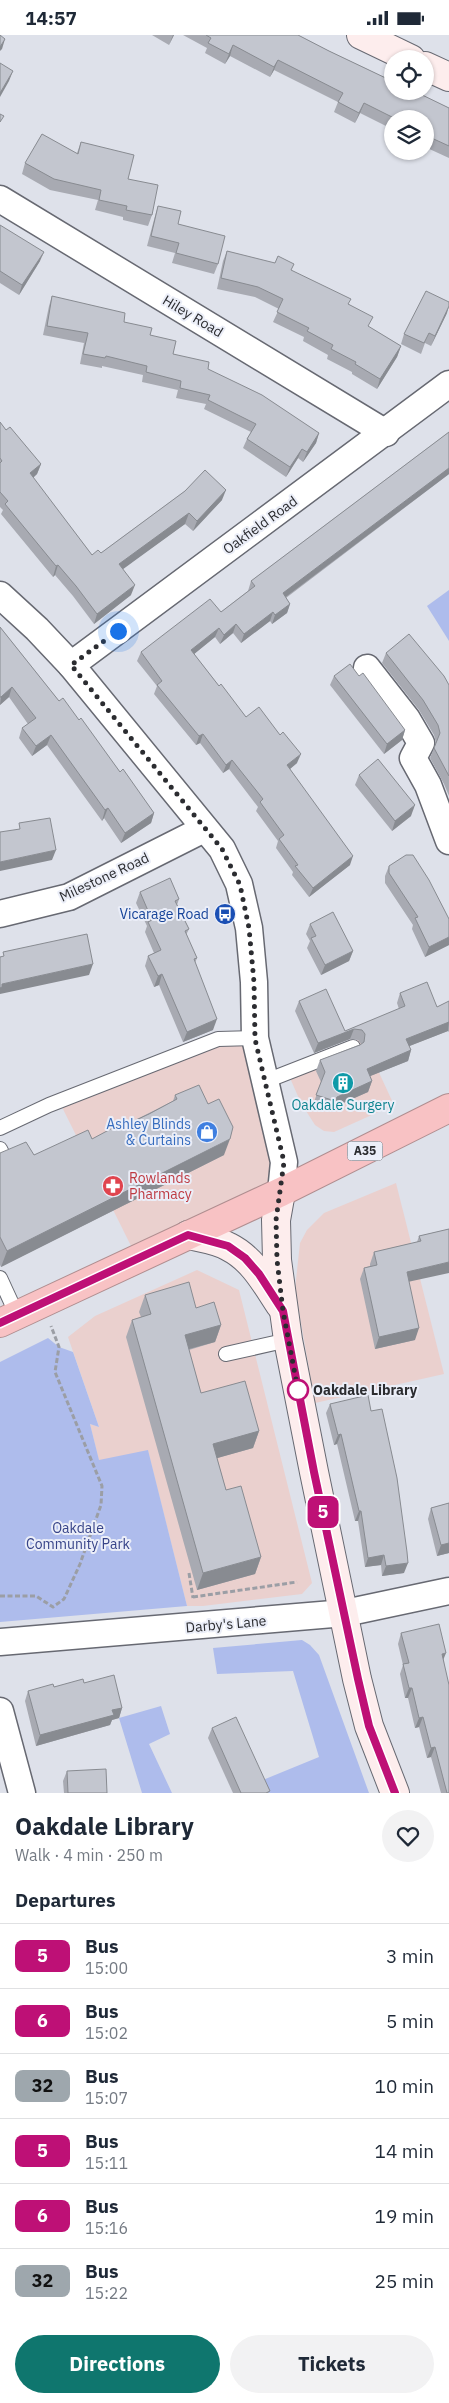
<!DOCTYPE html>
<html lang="en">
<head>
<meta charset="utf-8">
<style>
	body { margin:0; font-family:"IBM Plex Sans",sans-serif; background:#f2f2f3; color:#1f2937; height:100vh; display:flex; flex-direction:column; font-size:19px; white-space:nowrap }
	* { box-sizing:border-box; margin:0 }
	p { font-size:16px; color:#747a83 }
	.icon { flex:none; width:28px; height:28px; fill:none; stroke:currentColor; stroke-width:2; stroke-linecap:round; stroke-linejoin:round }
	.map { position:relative; height:1758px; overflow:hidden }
	.panel { display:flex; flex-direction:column; background:#fff; flex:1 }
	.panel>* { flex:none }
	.badge { padding:0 10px; border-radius:8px; font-size:18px; line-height:32px }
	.fabs { position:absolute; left:384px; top:15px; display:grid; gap:10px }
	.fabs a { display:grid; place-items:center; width:50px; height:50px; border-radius:50%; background:#fff; box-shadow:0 1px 4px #0004; font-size:25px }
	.you { position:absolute; width:25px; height:25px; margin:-12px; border:4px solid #fff; border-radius:50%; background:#1a73e8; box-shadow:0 0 0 8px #1a73e833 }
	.map>.badge { position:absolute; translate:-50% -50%; box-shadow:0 0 0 2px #fff }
	h2 { padding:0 15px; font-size:19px; line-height:45px }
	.round { display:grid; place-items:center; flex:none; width:52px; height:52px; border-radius:26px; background:#f2f2f3 }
	.headline { display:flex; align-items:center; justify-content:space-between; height:85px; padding:0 15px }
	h1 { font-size:24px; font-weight:700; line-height:38px }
	.button { display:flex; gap:10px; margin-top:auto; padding:10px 15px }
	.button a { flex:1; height:58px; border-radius:30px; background:#0f766e; color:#fff; font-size:20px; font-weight:700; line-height:58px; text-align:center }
	.button a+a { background:#f2f2f3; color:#1f2937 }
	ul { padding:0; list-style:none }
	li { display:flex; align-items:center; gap:15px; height:65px; padding:0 15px; border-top:1px solid #e0e1e3 }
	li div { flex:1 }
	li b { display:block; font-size:19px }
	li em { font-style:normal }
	li .badge { min-width:55px; font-weight:700; text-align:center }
	.status { display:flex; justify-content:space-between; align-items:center; height:35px; padding:0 25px; background:#fff; direction:ltr }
	.status svg { height:14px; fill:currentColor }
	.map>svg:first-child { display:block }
	.commercial { fill:#ead0ce }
	.green { fill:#aebcec }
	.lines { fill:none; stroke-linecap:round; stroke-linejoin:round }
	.lane-casing { stroke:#676972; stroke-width:16 }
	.street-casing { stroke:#676972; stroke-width:29 }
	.secondary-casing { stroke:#676972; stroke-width:30 }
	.highway-casing { stroke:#b08e90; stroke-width:30 }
	.path { stroke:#9b9ea5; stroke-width:3; stroke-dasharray:5 2.5; stroke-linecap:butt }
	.lane { stroke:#fff; stroke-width:14 }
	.street { stroke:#fff; stroke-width:26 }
	.secondary { stroke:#fdeded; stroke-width:28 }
	.highway { stroke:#f8c2c4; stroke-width:28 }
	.wall { fill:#a8aab2 }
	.shaded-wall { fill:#888b91 }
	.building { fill:#c3c6cf; stroke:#888b91 }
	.line-casing { stroke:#fff; stroke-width:11 }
	.line { stroke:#be1076; stroke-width:8 }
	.walk { stroke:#2b2c30; stroke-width:5; stroke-dasharray:0 9 }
	.stop-dot { fill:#fff; stroke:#be1076; stroke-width:2.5 }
	.labels { text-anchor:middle; stroke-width:4; stroke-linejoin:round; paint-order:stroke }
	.shield { fill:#ebeef8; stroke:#65666c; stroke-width:1 }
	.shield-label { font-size:12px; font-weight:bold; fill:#2b2c30 }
	.street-label { font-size:14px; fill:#2b2c30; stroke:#ebeef8 }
	.transit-label { font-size:14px; fill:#164399; stroke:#ebeef8; text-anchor:end }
	.culture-label { font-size:14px; fill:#0d838f; stroke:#ebeef8 }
	.shop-label { font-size:14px; fill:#366cbe; stroke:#ebeef8; text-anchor:end }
	.health-label { font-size:14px; fill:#be3a42; stroke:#ebeef8; text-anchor:start }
	.stop-label { font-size:14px; font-weight:bold; fill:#2b2c30; stroke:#ebeef8; text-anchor:start }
	.park-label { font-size:14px; fill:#364388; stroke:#ebeef8 }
</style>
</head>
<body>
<div class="status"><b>14:57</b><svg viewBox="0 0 49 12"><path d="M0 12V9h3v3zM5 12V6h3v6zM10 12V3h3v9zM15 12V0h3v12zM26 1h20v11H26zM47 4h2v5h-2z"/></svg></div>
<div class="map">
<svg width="449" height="1758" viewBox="0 0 449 1758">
	<rect width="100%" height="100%" fill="#dee1ea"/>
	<g class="commercial">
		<path d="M255,1003L281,1157L138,1225L59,1066L218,1004Z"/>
		<path d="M363,1003L394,1070L334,1097L324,1096L315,1090L301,1068L286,1034Z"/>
		<path d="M396,1148L444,1339L315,1368L295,1254L300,1208L307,1195L324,1178Z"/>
		<path d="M197,1235L239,1255L312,1548L302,1559L203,1571H187L148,1416L99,1426L90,1389L99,1392L68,1302L95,1281Z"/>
	</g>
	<g class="green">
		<path d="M449,555V606L427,571Z"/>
		<path d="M48,1303L59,1312L73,1317L99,1392L90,1389L99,1425L148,1415L187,1571L0,1587V1327Z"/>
		<path d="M302,1605L310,1610L319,1620L369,1758H262L258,1747L319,1722L293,1636L217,1639L213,1613Z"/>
		<path d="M161,1671L170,1699L149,1709L172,1758H142L119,1683Z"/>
	</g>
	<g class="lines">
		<g class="lane-casing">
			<g id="lane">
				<path d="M266,1046L353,1012"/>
				<path d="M0,1093L49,1070L218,1004L255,1003"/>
				<path d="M0,1114L3,1120L0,1121"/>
				<path d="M0,1243L17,1280"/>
				<path d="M226,1319L288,1305"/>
			</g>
		</g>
		<g class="street-casing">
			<g id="street">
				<path d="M0,164L386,398"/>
				<path d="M0,560L37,594L71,630L222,814L239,849L249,893L254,947L255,1003L284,1127L281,1157"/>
				<path d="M71,630L449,349"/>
				<path d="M367,633L407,684L421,708L413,723L428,750L449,806"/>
				<path d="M0,879L69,862L204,794"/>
				<path d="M0,1607L345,1578L449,1556"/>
				<path d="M0,1676L22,1758"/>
			</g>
		</g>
		<g class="secondary-casing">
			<g id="secondary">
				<path d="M361,0L411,24"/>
				<path d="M425,31L449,42"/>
				<path d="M281,1157L276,1185L277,1225L288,1305L314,1437L357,1644L369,1691L395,1758"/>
				<path d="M188,1200C201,1203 217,1205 229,1212C253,1224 266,1249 280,1270"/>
			</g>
		</g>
		<g class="highway-casing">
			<path id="highway" d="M0,1288L281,1157L449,1073"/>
		</g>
		<g class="path">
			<path d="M189,1538L193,1563"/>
			<path d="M0,1561H36L53,1572L64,1564L80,1529L101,1470L102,1451L55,1337L59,1312L51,1291"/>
			<path d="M193,1562L297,1547"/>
		</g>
		<use href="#lane" class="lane"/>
		<use href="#street" class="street"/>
		<use href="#secondary" class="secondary"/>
		<use href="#highway" class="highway"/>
	</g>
	<g class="wall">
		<path d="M152,0H174L169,10Z"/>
		<path d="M183,0H298L329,16L449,73V123L425,112V84H392V94L360,78L355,88L334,77L338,67L274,35L270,42L230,21L225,29L205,18L207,13Z"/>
		<path d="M81,107L128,144L152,180L148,191L123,185V182L95,175L98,165L50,155L22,139L25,128L77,118Z"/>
		<path d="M158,171L178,189L218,229L214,239L172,228L175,218L147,211L155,181Z"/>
		<path d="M0,190L40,226L19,260L0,248Z"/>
		<path d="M227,216L291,235L349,269L369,292L401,311L397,322L377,354L352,339V337L327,324L328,320L303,306L304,302L273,287L279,274L255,262L217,254L223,226Z"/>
		<path d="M52,261L124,287L150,300L173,319L208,334L319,398L316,408L303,427L298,423L286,442L243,413L247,404L251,397L204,374L206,369L176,363L178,355L142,347L143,340L102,331V333L80,329L84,308L43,300L49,271Z"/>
		<path d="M447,278L431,311L425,308L421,319L401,309L404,299Z"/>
		<path d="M0,387L6,395L41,429L37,439L33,443L92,520L101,518L185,456L222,465L193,496L185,489L122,534L131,560L94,589L73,561L55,540L53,542L1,479L3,475L0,472Z"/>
		<path d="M449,397V439L286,563L290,569L287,578L272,589L270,586L241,608L233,598L220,609L215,602L194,619L219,651L246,682L297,728L290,734L350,830L309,862L292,840L293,837L276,813L278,806L256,776L258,772L229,734L223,738L200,708L196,710L154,659L157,651L137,626L141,617L221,577L248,556L251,546Z"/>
		<path d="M0,592L59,666L79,685L120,737L154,778L151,788L121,808L104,783L102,786L47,710L32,721L19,703L22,693L28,689L9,662L0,670Z"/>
		<path d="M386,618L449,650V761L444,749L430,723L436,708L434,700L419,675L382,628Z"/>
		<path d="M334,641H359L405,695L402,705L384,719L330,650Z"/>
		<path d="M359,740L411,781L392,796L355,750Z"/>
		<path d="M389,831L449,884V910L425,922L412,894L413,890L385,848V841Z"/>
		<path d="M140,857L179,864L177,870L189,894L186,900L197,923L195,928L213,995L183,1007L159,950L154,952L145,931L148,921L154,918L145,897L147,891L136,868Z"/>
		<path d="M310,889L353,916L349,926L321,940L307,913L310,906L306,899Z"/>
		<path d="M400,958L437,972L449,966V997L448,996L409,1011L411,1015L408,1026L370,1041L372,1046L368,1057L334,1072L332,1077L313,1070L321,1047L316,1036L320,1025L361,1009L358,1005L350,1004L314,1018L295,976L299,966L345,996L399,974L397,968Z"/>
		<path d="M175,1060L224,1120L1,1232L0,1230V1118L34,1120L92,1104L121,1092L173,1066Z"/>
		<path d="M449,1194L409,1247L415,1305L375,1314L360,1244L364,1233L370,1231V1229L374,1217L417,1207L419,1201Z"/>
		<path d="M145,1260L196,1273L221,1290L215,1307L189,1315L201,1358L259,1396L253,1413L217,1423L226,1455L261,1522L255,1539L197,1555L126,1302L132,1285L141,1282L139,1277Z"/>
		<path d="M330,1369L404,1538L382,1541L381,1530L365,1532L358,1486H355L337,1409L334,1410L326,1378Z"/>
		<path d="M449,1468V1518L437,1521L428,1484L431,1473Z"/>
		<path d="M401,1598L444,1625L449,1758H441L431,1722L427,1723L419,1692L415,1693L408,1663H405L400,1639L403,1630L398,1609Z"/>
		<path d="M84,1648L122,1673L119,1683L112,1685L110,1690L36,1711L25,1666L28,1656Z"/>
		<path d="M212,1693L269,1758H233L208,1703Z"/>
		<path d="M67,1736L107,1758H64L63,1746Z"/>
	</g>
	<g class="shaded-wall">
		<path d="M173,0H174L169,10Z"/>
		<path d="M5,4L2,14L0,16V12Z"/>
		<path d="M233,10L230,21L225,29L229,19Z"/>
		<path d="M278,25L274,35L270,42L274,32Z"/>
		<path d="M13,36L9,46L0,62V58Z"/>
		<path d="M364,68L360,78L355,88L359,78Z"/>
		<path d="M44,217L40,226L19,260L22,250Z"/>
		<path d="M449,271L447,278L431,311L435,301Z"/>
		<path d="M401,311L397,322L377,354L380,344Z"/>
		<path d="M319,398L316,408L303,427L307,417Z"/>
		<path d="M302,414L298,423L286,442L290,432Z"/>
		<path d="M41,429L37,439L26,449L30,438Z"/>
		<path d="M449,433V439L279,567L283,558Z"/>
		<path d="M226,455L222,465L193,496L197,486Z"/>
		<path d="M189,478L185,489L115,540L119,529Z"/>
		<path d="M58,530L55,540L53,542L56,531Z"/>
		<path d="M135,550L131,560L94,589L97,579Z"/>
		<path d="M290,569L287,578L272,589L275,580Z"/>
		<path d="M273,577L270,586L241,608L244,599Z"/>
		<path d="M236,589L233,598L220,609L224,600Z"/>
		<path d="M219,593L215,602L188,624L191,615Z"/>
		<path d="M12,652L9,662L0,670L1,662Z"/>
		<path d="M405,695L402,705L384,719L387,709Z"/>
		<path d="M203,699L200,708L196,710L199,701Z"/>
		<path d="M51,700L47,710L32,721L36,711Z"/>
		<path d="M301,719L297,728L284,739L287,730Z"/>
		<path d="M232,725L229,734L223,738L226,730Z"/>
		<path d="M415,770L411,781L392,796L395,786Z"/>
		<path d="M108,773L104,783L102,786L105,775Z"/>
		<path d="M154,778L151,788L121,808L125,798Z"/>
		<path d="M56,815L52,825L0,836V827Z"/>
		<path d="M353,821L350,830L309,862L313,853Z"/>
		<path d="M449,902V910L425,922L429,912Z"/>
		<path d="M353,916L349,926L321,940L325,930Z"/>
		<path d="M93,929L89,940L0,959V953L2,949Z"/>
		<path d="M162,939L159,950L154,952L158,941Z"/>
		<path d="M217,984L213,995L183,1007L187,997Z"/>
		<path d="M449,987L448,996L402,1014L406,1004Z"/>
		<path d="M354,994L350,1004L314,1018L318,1008Z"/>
		<path d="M411,1015L408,1026L363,1044L367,1034Z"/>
		<path d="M372,1046L368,1057L334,1072L332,1077L337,1062Z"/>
		<path d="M230,1104L224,1120L1,1232L7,1216Z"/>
		<path d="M449,1227V1238L403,1248L407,1237Z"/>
		<path d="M221,1290L215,1307L178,1317L185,1300Z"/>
		<path d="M419,1293L415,1305L375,1314L379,1302Z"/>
		<path d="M259,1396L253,1413L207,1426L213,1409Z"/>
		<path d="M341,1399L337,1409L334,1410L338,1400Z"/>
		<path d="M359,1476H361L358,1486H355Z"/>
		<path d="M449,1508V1518L437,1521L441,1510Z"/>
		<path d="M384,1520L381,1530L365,1532L368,1523Z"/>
		<path d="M261,1522L255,1539L197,1555L203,1538Z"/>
		<path d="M408,1528L404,1538L382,1541L386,1531Z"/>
		<path d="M446,1618L442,1628V1619Z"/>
		<path d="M409,1653H412L408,1663H405Z"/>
		<path d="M122,1673L119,1683L112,1685L110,1690L36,1711L40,1700L112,1675Z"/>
		<path d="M423,1682L419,1692L415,1693L419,1683Z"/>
		<path d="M435,1712L431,1722L427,1723L431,1713Z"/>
	</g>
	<g class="building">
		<path d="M0,0L5,4L0,12Z"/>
		<path d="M206,0H298L329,16L392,46V56H414L449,73V111L425,100V84H396L364,68L359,78L338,67L343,58L278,25L274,32L233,10L229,19L208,8L211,3Z"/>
		<path d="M0,28L13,36L0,58Z"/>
		<path d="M0,79L4,81L0,87Z"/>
		<path d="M42,99L78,119L81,107L134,120L128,144L158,150L152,180L126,175L127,171L99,165L101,155L54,144L25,128Z"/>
		<path d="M158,171L181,176L178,189L225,201L218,229L176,218L179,208L151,201Z"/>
		<path d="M0,190L44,217L22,250L0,236Z"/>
		<path d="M227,216L275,228L278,221L294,229L291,235L351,264L348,269L373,282L368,291L401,311L380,344L355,329L356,327L331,314L333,310L307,296L309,293L277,277L283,264L258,252L221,243Z"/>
		<path d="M426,256L449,267V271L435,301L429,298L424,308L404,299Z"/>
		<path d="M52,261L125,278L124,287L152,293L150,300L176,306L173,319L209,327L208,334L262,360L319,398L307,417L302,414L290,432L247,404L256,389L208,365L210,360L180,353L181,346L146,337L147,331L106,321L105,323L83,319L88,298L47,291Z"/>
		<path d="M0,387L6,395L10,392L41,429L30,438L92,520L98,515L101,518L185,456L205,435L226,455L197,486L189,478L119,529L135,550L97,579L76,551L58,530L56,531L5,469L8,466L0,457V428L2,426L0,423Z"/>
		<path d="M449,397V433L283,558L290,569L275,580L273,577L244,599L236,589L224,600L219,593L191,615L219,651L221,649L246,682L259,672L280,700L283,697L301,719L287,730L353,821L313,853L295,831L298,830L279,804L284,800L260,767L263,764L232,725L226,730L203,699L199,701L157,650L162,646L141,617L210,564L221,577L255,551L251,546Z"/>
		<path d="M0,592L59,666L63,663L79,685L81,683L120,737L123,734L154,778L125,798L108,773L105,775L51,700L36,711L22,693L36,683L12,652L1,662H0Z"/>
		<path d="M409,599L444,641L449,650V741L434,713L440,698L438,690L423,665L386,618Z"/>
		<path d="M350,629L359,641L363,638L405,695L387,709L334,641Z"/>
		<path d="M378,724L415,770L395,786L359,740Z"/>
		<path d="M50,783L56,815L0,827V797L20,794L19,788Z"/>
		<path d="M406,820H413L429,845L449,884V902L429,912L415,883L418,882L389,838V831Z"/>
		<path d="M170,843L179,864L175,866L189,894L185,896L197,923L194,924L217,984L187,997L162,939L158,941L148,921L161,915L148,887L152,885L140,857Z"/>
		<path d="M333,877L353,916L325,930L311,903L316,901L310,889Z"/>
		<path d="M87,899L93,929L2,949V952L0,953V922L4,921L3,917Z"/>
		<path d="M427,947L437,972L449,966V987L406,1004L411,1015L367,1034L372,1046L337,1062L335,1066L316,1060L325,1037L320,1025L360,1010L364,1007L365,999L362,995L354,994L318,1008L299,966L326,954L345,996L405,971L400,958Z"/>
		<path d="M199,1050L208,1069L219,1064L233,1092L230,1104L7,1216L0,1202V1118L26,1107L34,1120L88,1095L92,1104L120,1089L121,1092L149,1079L177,1064L175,1060Z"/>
		<path d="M449,1194V1227L407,1237L419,1293L379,1302L364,1233L377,1230L374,1217L421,1206L419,1201Z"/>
		<path d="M189,1247L196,1273L214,1267L221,1290L185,1300L201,1358L245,1346L259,1396L213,1409L226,1455L241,1451L261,1522L203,1538L132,1285L151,1279L145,1260Z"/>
		<path d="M368,1360L371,1376L382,1374L397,1443L407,1517L408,1528L386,1531L384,1520L368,1523L361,1476H359L341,1399L338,1400L330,1369Z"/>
		<path d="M449,1468V1508L441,1510L431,1473Z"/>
		<path d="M439,1589L446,1618L442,1619L449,1650V1758H447L435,1712L431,1713L423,1682L419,1683L412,1653H409L403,1629L409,1628L401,1598Z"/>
		<path d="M114,1640L122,1673L112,1675L114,1680L40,1700L28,1656L53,1649L54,1652L83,1644L84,1648Z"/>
		<path d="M236,1682L270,1756L266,1758H241L212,1693Z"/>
		<path d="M106,1734L107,1758H68L67,1736Z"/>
	</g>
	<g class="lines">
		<g class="line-casing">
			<path id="line" d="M0,1288L188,1200L228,1211L245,1223L259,1239L283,1276L314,1437L358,1644L369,1691L395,1758"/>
		</g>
		<use href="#line" class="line"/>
		<path class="walk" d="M118,596L71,630L222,814L240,850L249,893L254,947L255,1004L284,1127L276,1185L277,1225L283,1276L298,1355"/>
	</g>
	<defs>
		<g id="bus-disc" transform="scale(1.125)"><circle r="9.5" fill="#1a4fb4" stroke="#ebeef8"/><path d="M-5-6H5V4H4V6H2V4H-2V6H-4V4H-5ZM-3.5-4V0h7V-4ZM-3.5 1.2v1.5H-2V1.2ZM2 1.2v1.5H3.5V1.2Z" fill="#fff"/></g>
		<g id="building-disc" transform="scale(1.125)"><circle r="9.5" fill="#0f9aa8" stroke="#ebeef8"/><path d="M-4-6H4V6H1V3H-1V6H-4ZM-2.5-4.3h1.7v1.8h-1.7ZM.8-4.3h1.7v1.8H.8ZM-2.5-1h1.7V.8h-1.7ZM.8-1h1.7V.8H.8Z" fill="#fff"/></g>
		<g id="shop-disc" transform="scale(1.125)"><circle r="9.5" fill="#3f7fe0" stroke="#ebeef8"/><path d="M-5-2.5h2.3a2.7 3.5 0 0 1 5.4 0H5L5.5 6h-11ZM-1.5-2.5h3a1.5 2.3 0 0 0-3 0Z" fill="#fff"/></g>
		<g id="pharmacy-disc" transform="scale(1.125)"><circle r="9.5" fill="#e0444e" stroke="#ebeef8"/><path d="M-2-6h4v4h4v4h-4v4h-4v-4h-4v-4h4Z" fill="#fff"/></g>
	</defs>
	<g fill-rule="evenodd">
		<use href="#bus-disc" x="225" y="879"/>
		<use href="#building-disc" x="343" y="1048"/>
		<use href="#shop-disc" x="207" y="1097"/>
		<use href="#pharmacy-disc" x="113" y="1151"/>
	</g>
	<circle class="stop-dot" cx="298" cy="1355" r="10"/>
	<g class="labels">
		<rect class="shield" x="347.5" y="1106.5" width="35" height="19" rx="4"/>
		<g class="shield-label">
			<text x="365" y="1120">A35</text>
		</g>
		<g class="street-label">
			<text transform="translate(193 281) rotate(31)" y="5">Hiley Road</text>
			<text transform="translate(260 490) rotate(-36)" y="5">Oakfield Road</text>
			<text transform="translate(104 842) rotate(-25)" y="5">Milestone Road</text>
			<text transform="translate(226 1589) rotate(-5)" y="5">Darby's Lane</text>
		</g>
		<g class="transit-label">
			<text x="209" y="884">Vicarage Road</text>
		</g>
		<g class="culture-label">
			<text x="343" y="1075">Oakdale Surgery</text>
		</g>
		<g class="shop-label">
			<text x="191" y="1094">Ashley Blinds<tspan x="191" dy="16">&amp; Curtains</tspan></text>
		</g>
		<g class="health-label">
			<text x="129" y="1148">Rowlands<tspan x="129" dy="16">Pharmacy</tspan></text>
		</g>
		<g class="stop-label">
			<text x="313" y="1360">Oakdale Library</text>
		</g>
		<g class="park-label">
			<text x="78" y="1498">Oakdale<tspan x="78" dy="16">Community Park</tspan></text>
		</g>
	</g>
</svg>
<div class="fabs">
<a><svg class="icon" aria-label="locate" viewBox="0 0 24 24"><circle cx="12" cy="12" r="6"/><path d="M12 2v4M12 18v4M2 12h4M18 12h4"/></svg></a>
<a><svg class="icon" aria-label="layers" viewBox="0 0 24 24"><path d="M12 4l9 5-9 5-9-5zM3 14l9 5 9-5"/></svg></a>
</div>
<div class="you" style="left:118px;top:596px"></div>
<b class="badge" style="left:323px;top:1477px;background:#be1076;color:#fff">5</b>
</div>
<section class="panel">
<div class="headline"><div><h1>Oakdale Library</h1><p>Walk · 4 min · 250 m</p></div><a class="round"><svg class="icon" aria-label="heart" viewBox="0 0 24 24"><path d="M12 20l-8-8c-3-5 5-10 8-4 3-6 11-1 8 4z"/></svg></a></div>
<h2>Departures</h2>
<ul>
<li><span class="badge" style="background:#be1076;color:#fff">5</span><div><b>Bus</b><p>15:00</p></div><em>3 min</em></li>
<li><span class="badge" style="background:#be1076;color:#fff">6</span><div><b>Bus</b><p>15:02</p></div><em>5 min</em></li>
<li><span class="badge" style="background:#9ea7ad;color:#111">32</span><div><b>Bus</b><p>15:07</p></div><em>10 min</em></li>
<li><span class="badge" style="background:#be1076;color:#fff">5</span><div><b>Bus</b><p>15:11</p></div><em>14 min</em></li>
<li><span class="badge" style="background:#be1076;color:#fff">6</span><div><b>Bus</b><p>15:16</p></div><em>19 min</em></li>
<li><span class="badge" style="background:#9ea7ad;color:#111">32</span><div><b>Bus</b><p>15:22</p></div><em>25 min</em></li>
</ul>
<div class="button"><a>Directions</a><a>Tickets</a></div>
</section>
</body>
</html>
